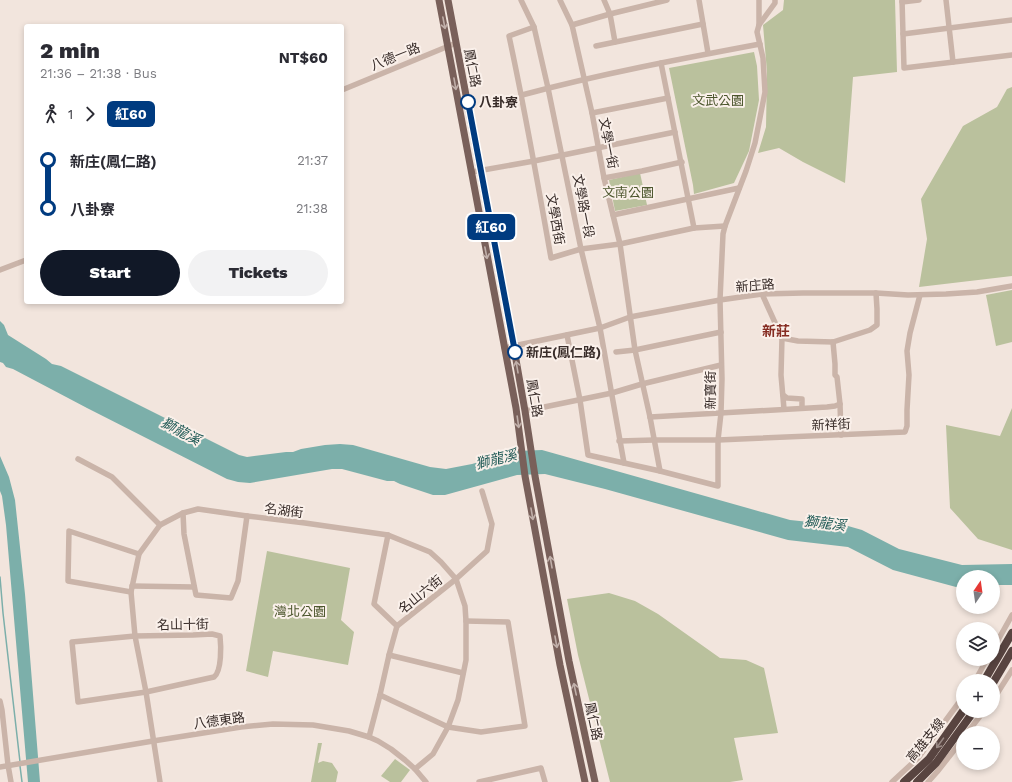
<!DOCTYPE html>
<html lang="en">
<head>
<meta charset="utf-8">
<style>
	body { margin:0; font-family:"Work Sans","Noto Sans TC",sans-serif; background:#f2f2f3; color:#2b2b33; height:100vh; display:flex; flex-direction:column; font-size:15px; white-space:nowrap }
	* { box-sizing:border-box; margin:0 }
	p { font-size:13px; color:#7c7c81 }
	.icon { flex:none; width:22px; height:22px; fill:none; stroke:currentColor; stroke-width:2; stroke-linecap:round; stroke-linejoin:round }
	.map { position:relative; flex:1; overflow:hidden }
	.details { position:absolute; left:24px; top:24px; width:320px; height:280px; display:flex; flex-direction:column; background:#fff; border-radius:4px; box-shadow:0 2px 6px #0003 }
	.details>* { flex:none }
	.badge { padding:0 8px; border-radius:6px; font-size:14px; line-height:26px }
	.needle { width:26px; rotate:13deg }
	.controls { position:absolute; left:956px; top:570px; display:grid; gap:8px }
	.controls a { display:grid; place-items:center; width:44px; height:44px; border-radius:50%; background:#fff; box-shadow:0 2px 6px #0003; font-size:20px }
	.map>.badge { position:absolute; translate:-50% -50%; box-shadow:0 0 0 2px #fff }
	.legs { display:flex; align-items:center; gap:6px; height:44px; padding:0 16px; font-size:13px }
	.legs p { margin-inline-start:auto }
	.headline { display:flex; align-items:center; justify-content:space-between; height:68px; padding:0 16px }
	h1 { font-size:22px; font-weight:800; line-height:30px }
	.cta { display:flex; gap:8px; margin-top:auto; padding:8px 16px }
	.cta a { flex:1; height:46px; border-radius:24px; background:#111827; color:#fff; font-size:16px; font-weight:800; line-height:46px; text-align:center }
	.cta a+a { background:#f2f2f3; color:#2b2b33 }
	ul { padding:0 16px; list-style:none }
	li { display:flex; align-items:center; gap:14px; height:48px; font-size:15px }
	li i { display:grid; place-items:center; width:6px; height:100%; margin:0 5px; background:currentColor }
	li i::after { content:''; width:10px; height:10px; margin:-5px; border:3px solid; border-radius:50%; background:#fff }
	li p { margin-inline-start:auto }
	li:first-child i { background:linear-gradient(#0000 50%,currentColor 0) }
	li:last-child i { background:linear-gradient(currentColor 50%,#0000 0) }
	.map>svg:first-child { display:block }
	.green { fill:#bac19d }
	.water { fill:#7cafaa }
	.lines { fill:none; stroke-linecap:round; stroke-linejoin:round }
	.stream { stroke:#7cafaa; stroke-width:1.5 }
	.minor { stroke:#cab4a9; stroke-width:5.5 }
	.major { stroke:#79605a; stroke-width:7 }
	.highway { stroke:#584440; stroke-width:8 }
	.oneway { stroke:#c0afa9 }
	.oneway2 { stroke:#998984 }
	.line-1-casing { stroke:#fff; stroke-width:9 }
	.line-1 { stroke:#003b80; stroke-width:6 }
	.stop-1-dot { fill:#fff; stroke:#003b80; stroke-width:2 }
	.labels { text-anchor:middle; stroke-width:4; stroke-linejoin:round; paint-order:stroke }
	.street-label { font-size:13px; fill:#382c29; stroke:#faf0ea }
	.park-label { font-size:13px; fill:#4c562d; stroke:#faf0ea }
	.stop-label { font-size:13px; font-weight:bold; fill:#382c29; stroke:#faf0ea; text-anchor:start }
	.neighbourhood-label { font-size:14px; font-weight:bold; fill:#862d23; stroke:#faf0ea }
	.water-label { font-size:14px; font-style:italic; fill:#1f5955; stroke:#faf0ea }
</style>
</head>
<body>
<div class="map">
<svg width="1012" height="782" viewBox="0 0 1012 782">
	<rect width="100%" height="100%" fill="#f2e5dd"/>
	<g class="green">
		<path d="M784,0H895L897,72L853,77L845,183L803,162L779,148L758,153L766,127L767,72L763,25L783,10Z"/>
		<path d="M754,52L757,66L759,100L749,151L734,183L694,194L693,185L669,68Z"/>
		<path d="M1012,87V276L919,287L927,239L921,199L963,126L997,107L1007,89Z"/>
		<path d="M640,173L647,205L615,211L609,180Z"/>
		<path d="M1012,290V342L996,346L986,295Z"/>
		<path d="M1012,408V550L978,539L950,508L946,425L1000,436Z"/>
		<path d="M267,551L350,568L341,620L354,632L348,665L273,651L268,677L246,671Z"/>
		<path d="M609,593L635,601L658,614L720,658L746,660L764,668L778,733L734,738L743,780L730,782H610L578,655L567,599Z"/>
		<path d="M318,743H322L318,763L323,761L332,763L338,772L336,782H311Z"/>
		<path d="M395,759L410,770L401,782H390L381,776Z"/>
	</g>
	<g class="water">
		<path d="M0,321L4,325L8,335L46,359L52,364L61,366L239,455L247,457L286,452H293L301,449L325,445L340,444L353,445L430,467L446,469L472,464L517,451L542,450L790,520L848,526L862,530L899,549L962,565L1012,564V585H993V577H963V586L956,587L893,570L848,547L788,540L605,489L545,474L517,475L445,495H433L400,484L394,481H387L342,469H332L250,483L238,482L227,479L87,408L13,369L6,367L3,363L0,362Z"/>
		<path d="M0,456L9,477L15,500L25,594L40,782H28L6,525L2,496L0,491Z"/>
	</g>
	<g class="lines">
		<g class="stream">
			<path d="M0,577L3,613L20,762"/>
			<path d="M20,766L22,782"/>
		</g>
		<g class="minor">
			<path d="M521,0L534,27L548,88L581,249L600,328L624,463"/>
			<path d="M560,0L572,25L592,113L604,178L620,244L635,350L650,417L660,471"/>
			<path d="M604,0L610,14L615,42"/>
			<path d="M699,0L708,53"/>
			<path d="M902,0L904,68L1012,55"/>
			<path d="M946,0L953,62"/>
			<path d="M902,2L919,0"/>
			<path d="M572,25L610,14L667,0"/>
			<path d="M759,25L775,3V0"/>
			<path d="M534,27L509,36C525,110 538,184 551,258L581,249L620,244L694,228L725,226"/>
			<path d="M903,34L1012,20"/>
			<path d="M596,46L703,24"/>
			<path d="M661,63L694,228"/>
			<path d="M342,90L456,43"/>
			<path d="M522,95C600,74 680,59 760,44"/>
			<path d="M592,113L668,98"/>
			<path d="M472,172L534,161L675,132"/>
			<path d="M604,178L642,171L682,162"/>
			<path d="M613,215L739,188"/>
			<path d="M0,270L26,260"/>
			<path d="M762,294L782,338L781,375L784,409"/>
			<path d="M567,335L580,400L588,455L660,471L718,486V440L721,413L722,379L720,300L723,234L725,226L746,171L755,143L765,92L763,58L757,32L759,25V0"/>
			<path d="M782,338L798,341L833,342L870,330L877,325V309L876,293"/>
			<path d="M833,342L835,364V375L837,377L840,404L841,435"/>
			<path d="M504,348L600,328L630,317L720,300L762,294L803,293H876L908,295L946,294L977,292L1012,286"/>
			<path d="M616,352L635,350L721,332"/>
			<path d="M783,395L787,398L802,399V408"/>
			<path d="M525,411L612,393L642,384L721,365"/>
			<path d="M650,417L827,407L835,406L840,404"/>
			<path d="M619,441L654,440H718L905,432L907,426V410L909,375L907,351L910,333L920,295"/>
			<path d="M78,459L112,477L160,525"/>
			<path d="M183,513L184,534L196,595L231,598L238,581L247,516"/>
			<path d="M388,535L374,604L397,626L456,579L487,551L492,524L482,491"/>
			<path d="M132,586L194,587"/>
			<path d="M131,592L68,581L69,531L139,554"/>
			<path d="M212,634L220,636C221,645 222,671 214,677L146,692L78,702L72,642L135,636L193,635Z"/>
			<path d="M993,649L1012,615"/>
			<path d="M389,655L397,626"/>
			<path d="M463,673L389,655L380,695L448,727L481,732L525,726L508,622L466,621"/>
			<path d="M975,681L987,659"/>
			<path d="M993,700L1012,670"/>
			<path d="M0,701L2,710L8,765L11,782"/>
			<path d="M967,733L984,711"/>
			<path d="M369,737L380,695"/>
			<path d="M0,767L153,741L241,727L273,724L313,725L349,731L369,737L378,741L391,749L405,760L415,769L426,782"/>
			<path d="M160,782L146,692L135,636L131,592L139,554L160,525L183,513L198,509L247,516L305,523L388,535L430,552L441,562L456,579L465,606L466,621V660L458,700L448,727L433,754L415,769"/>
			<path d="M479,782L541,768L545,782"/>
			<path d="M892,782L918,758L963,697"/>
			<path d="M928,782L937,772L963,739"/>
		</g>
		<g class="major">
			<path d="M439,0L516,408L525,476L560,665L585,782"/>
			<path d="M448,0L515,354L525,411L535,476L569,661L595,782"/>
		</g>
		<g class="highway">
			<path d="M984,681L1012,633"/>
			<path d="M993,683L1012,651"/>
			<path d="M904,782L929,759L963,711"/>
			<path d="M917,782L936,763L974,711"/>
		</g>
	</g>
	<defs><path id="oneway-shaft" d="M-6 0H5M1.5-3L5.5 0L1.5 3" fill="none" stroke-width="1.6" stroke-linecap="round" stroke-linejoin="round"/></defs>
	<g class="oneway">
		<use href="#oneway-shaft" transform="translate(444 23) rotate(79)"/>
		<use href="#oneway-shaft" transform="translate(455 84) rotate(80)"/>
		<use href="#oneway-shaft" transform="translate(486 253) rotate(79)"/>
		<use href="#oneway-shaft" transform="translate(517 367) rotate(-100)"/>
		<use href="#oneway-shaft" transform="translate(518 422) rotate(82)"/>
		<use href="#oneway-shaft" transform="translate(532 514) rotate(80)"/>
		<use href="#oneway-shaft" transform="translate(551 562) rotate(-100)"/>
		<use href="#oneway-shaft" transform="translate(556 642) rotate(80)"/>
		<use href="#oneway-shaft" transform="translate(575 689) rotate(-102)"/>
	</g>
	<use class="oneway2" href="#oneway-shaft" transform="translate(940 743) rotate(126)"/>
	<g class="lines">
		<g class="line-1-casing">
			<path id="line-1" d="M468,102L515,352"/>
		</g>
		<use href="#line-1" class="line-1"/>
	</g>
	<g class="stop-1-dot">
		<circle cx="468" cy="102" r="7"/>
		<circle cx="515" cy="352" r="7"/>
	</g>
	<g class="labels">
		<g class="street-label">
			<text transform="translate(395 56) rotate(-22)" y="5">八德一路</text>
			<text transform="translate(473 68) rotate(79)" y="5">鳳仁路</text>
			<text transform="translate(609 143) rotate(79)" y="5">文學一街</text>
			<text transform="translate(584 206) rotate(79)" y="5">文學路一段</text>
			<text transform="translate(556 219) rotate(80)" y="5">文學西街</text>
			<text transform="translate(755 285) rotate(-5)" y="5">新庄路</text>
			<text transform="translate(710 390) rotate(-90)" y="5">新寶街</text>
			<text transform="translate(535 398) rotate(80)" y="5">鳳仁路</text>
			<text transform="translate(831 424) rotate(-2)" y="5">新祥街</text>
			<text transform="translate(284 510) rotate(7)" y="5">名湖街</text>
			<text transform="translate(420 594) rotate(-39)" y="5">名山六街</text>
			<text transform="translate(183 624) rotate(-1)" y="5">名山十街</text>
			<text transform="translate(219 720) rotate(-8)" y="5">八德東路</text>
			<text transform="translate(594 721) rotate(78)" y="5">鳳仁路</text>
			<text transform="translate(925 740) rotate(-51)" y="5">高雄支線</text>
		</g>
		<g class="park-label">
			<text x="718" y="105">文武公園</text>
			<text x="628" y="197">文南公園</text>
			<text x="300" y="616">灣北公園</text>
		</g>
		<g class="stop-label">
			<text x="479" y="107">八卦寮</text>
			<text x="526" y="357">新庄(鳳仁路)</text>
		</g>
		<g class="neighbourhood-label">
			<text x="776" y="336">新莊</text>
		</g>
		<g class="water-label">
			<text transform="translate(181 431) rotate(28)" y="5">獅龍溪</text>
			<text transform="translate(496 459) rotate(-14)" y="5">獅龍溪</text>
			<text transform="translate(825 523) rotate(7)" y="5">獅龍溪</text>
		</g>
	</g>
</svg>
<div class="controls">
<a><svg class="needle" viewBox="-14 -14 28 28"><path d="M0-13l5 13h-10z" fill="#e53935"/><path d="M0 13l5-13h-10z" fill="#7c7c81"/></svg></a>
<a><svg class="icon" aria-label="layers" viewBox="0 0 24 24"><path d="M12 4l9 5-9 5-9-5zM3 14l9 5 9-5"/></svg></a>
<a>+</a>
<a>−</a>
</div>
<b class="badge" style="left:491px;top:227px;background:#003b80;color:#fff">紅60</b>
<section class="details">
<div class="headline"><div><h1>2 min</h1><p>21:36 – 21:38 · Bus</p></div><b>NT$60</b></div>
<div class="legs"><svg class="icon" aria-label="walk" viewBox="0 0 24 24"><circle cx="13" cy="4" r="2"/><path d="M13 8l-2 6 4 7M11 14l-3 7M7 12l3-4h3l4 4"/></svg>1<svg class="icon" aria-label="forward" viewBox="0 0 24 24"><path d="M9 5l7 7-7 7"/></svg><b class="badge" style="background:#003b80;color:#fff">紅60</b></div>
<ul>
<li><i style="color:#003b80"></i><b>新庄(鳳仁路)</b><p>21:37</p></li>
<li><i style="color:#003b80"></i><b>八卦寮</b><p>21:38</p></li>
</ul>
<div class="cta"><a>Start</a><a>Tickets</a></div>
</section>
</div>
</body>
</html>
